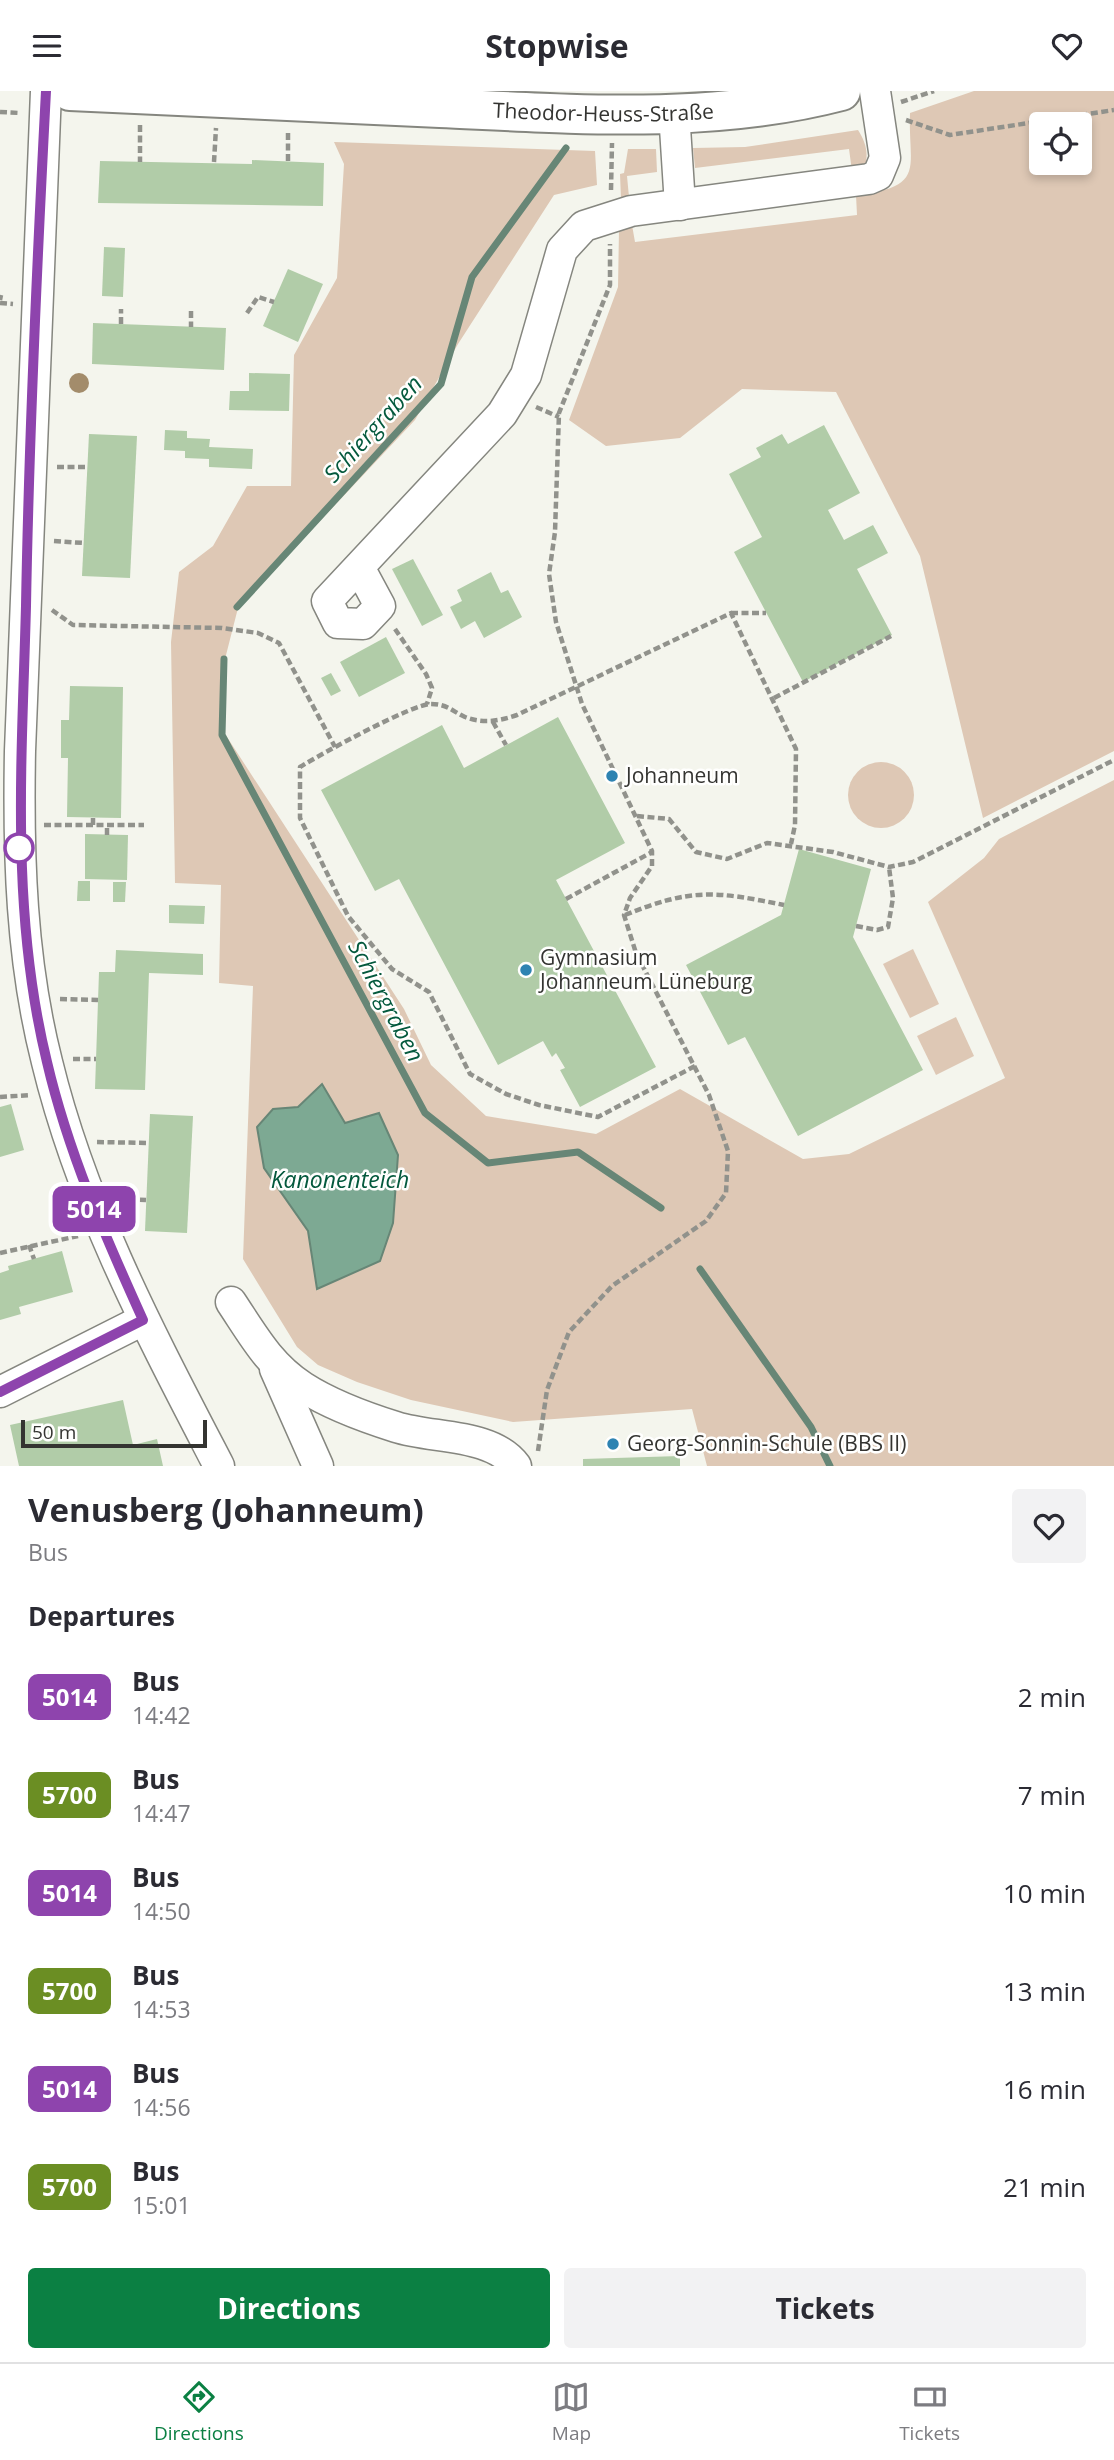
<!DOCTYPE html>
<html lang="en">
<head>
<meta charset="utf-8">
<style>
	body { margin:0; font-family:"Open Sans",sans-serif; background:#f2f2f3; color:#2b2b33; height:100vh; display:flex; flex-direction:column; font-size:26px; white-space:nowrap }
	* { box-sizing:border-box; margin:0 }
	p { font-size:23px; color:#7c7c81 }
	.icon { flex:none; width:38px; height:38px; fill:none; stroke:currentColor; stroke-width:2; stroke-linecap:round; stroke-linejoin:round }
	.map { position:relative; height:1375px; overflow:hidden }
	.details { display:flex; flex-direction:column; background:#fff; flex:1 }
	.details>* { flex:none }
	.badge { padding:0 14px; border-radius:10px; font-size:24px; line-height:46px }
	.buttons { position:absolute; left:1029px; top:21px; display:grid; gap:14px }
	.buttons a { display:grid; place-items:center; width:63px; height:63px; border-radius:7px; background:#fff; box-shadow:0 4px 10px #0003; font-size:35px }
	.scale { position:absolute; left:21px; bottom:18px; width:186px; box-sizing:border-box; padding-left:7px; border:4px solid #343431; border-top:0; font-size:19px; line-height:24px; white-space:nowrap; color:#343431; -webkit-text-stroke:5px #fffffe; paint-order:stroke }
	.map>.badge { position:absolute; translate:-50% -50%; box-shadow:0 0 0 4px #fff }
	h2 { padding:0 28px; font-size:26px; line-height:63px }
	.round { display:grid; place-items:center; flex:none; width:74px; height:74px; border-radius:7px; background:#f2f2f3 }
	.summary { display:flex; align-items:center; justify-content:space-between; height:119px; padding:0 28px }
	h1 { font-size:33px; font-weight:700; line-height:52px }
	.cta { display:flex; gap:14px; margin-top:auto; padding:14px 28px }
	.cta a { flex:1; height:80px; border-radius:7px; background:#0b8043; color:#fff; font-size:28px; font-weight:700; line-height:80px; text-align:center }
	.cta a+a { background:#f2f2f3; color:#2b2b33 }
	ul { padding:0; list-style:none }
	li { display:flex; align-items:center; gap:21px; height:98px; padding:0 28px }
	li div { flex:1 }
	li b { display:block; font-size:26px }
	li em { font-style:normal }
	li .badge { min-width:77px; font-weight:700; text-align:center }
	header { display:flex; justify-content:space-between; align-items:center; height:91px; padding:0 28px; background:#fff; font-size:32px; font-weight:700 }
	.tabs { display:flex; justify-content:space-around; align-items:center; height:98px; border-top:2px solid #e1e1e2; background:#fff; font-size:19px; color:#7c7c81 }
	.tabs a { display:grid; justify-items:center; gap:4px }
	.tabs .active { color:#0b8043 }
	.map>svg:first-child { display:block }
	.green { fill:#dec8b5; fill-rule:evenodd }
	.water { fill:#7da993; stroke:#678676; stroke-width:2 }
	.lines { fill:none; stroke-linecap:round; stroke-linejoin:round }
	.stream { stroke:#678676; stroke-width:7 }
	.building { fill:#b1cca8 }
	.minor-casing { stroke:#85867f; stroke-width:33 }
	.major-casing { stroke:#85867f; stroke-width:42 }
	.path { stroke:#91928c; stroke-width:4.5; stroke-dasharray:7 3.5; stroke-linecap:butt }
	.minor { stroke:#fff; stroke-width:30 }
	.major { stroke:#fff; stroke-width:38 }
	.tree { fill:#a38c6b }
	.line-casing { stroke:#fff; stroke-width:16 }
	.line { stroke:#8e44ad; stroke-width:10 }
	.poi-dot { fill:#2e83b2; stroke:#fffffe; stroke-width:2.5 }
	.stop-dot { fill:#fff; stroke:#8e44ad; stroke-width:3.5 }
	.labels { text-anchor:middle; stroke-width:5; stroke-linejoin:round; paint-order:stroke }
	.street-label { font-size:21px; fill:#343431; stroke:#fffffe }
	.poi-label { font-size:21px; fill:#343431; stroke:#fffffe; text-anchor:start }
	.water-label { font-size:23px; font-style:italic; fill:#04593d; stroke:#fffffe }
</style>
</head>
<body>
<header><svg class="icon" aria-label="menu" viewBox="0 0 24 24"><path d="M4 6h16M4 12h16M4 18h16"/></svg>Stopwise<svg class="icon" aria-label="heart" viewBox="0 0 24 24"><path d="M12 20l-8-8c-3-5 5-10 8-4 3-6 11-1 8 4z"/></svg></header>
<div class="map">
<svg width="1114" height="1375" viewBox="0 0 1114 1375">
	<rect width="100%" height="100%" fill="#f4f5ed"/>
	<g class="green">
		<path d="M974,0H1114V660L983,727L920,465L836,301L742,298L680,347L606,355L569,329L618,196L619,139L632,134L635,151L857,124L856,104C927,96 908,77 910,22ZM1041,33H1080V72H1041Z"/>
		<path d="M858,39C865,50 869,61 865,75L852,80L849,58L695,77L693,57L745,56Z"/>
		<path d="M334,51L595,60L597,94L554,104L458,253L415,329L238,517L225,568V643L404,918L431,974L486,1025L596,1043L680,998L803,1068L849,1063L1005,987L928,811L984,767L999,748L1114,689V1375H707L692,1318L513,1331L411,1309L357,1291L318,1274L297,1256L243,1168L253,895L219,892L221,794L175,792L171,551L179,481L213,455L247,395H291L294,264L337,187L344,73Z"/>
		<path d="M628,58H656L657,81L627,85L629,106L621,108L620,83L624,82Z"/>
		<circle cx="881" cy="704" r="33"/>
		<path d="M913,858L939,913L910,927L883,873Z"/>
		<path d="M956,926L974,965L936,984L917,945Z"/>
	</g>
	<path class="water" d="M322,993L345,1032L379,1022L398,1064L393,1132L380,1170L317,1198L308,1140L264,1077L257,1036L273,1018L298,1016Z"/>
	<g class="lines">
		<g class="stream">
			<path d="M237,516L441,293L472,186L566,57"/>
			<path d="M224,568L222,644L425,1022L488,1072L578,1061L661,1117"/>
			<path d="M700,1178L811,1336L830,1375"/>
		</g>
	</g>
	<g class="building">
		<path d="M252,69L324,72L323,115L98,112L100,70L252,73Z"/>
		<path d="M104,156L125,157L123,206L102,205Z"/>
		<path d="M288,178L323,193L298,251L263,235Z"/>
		<path d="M93,232L226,237L224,279L92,273Z"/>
		<path d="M249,282L290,283L289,320L229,319L230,300H249Z"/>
		<path d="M824,334L860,402L828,419L844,449L873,434L888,462L857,478L892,544L803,591L734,461L762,446L729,383L761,366L756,357L782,343L788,353Z"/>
		<path d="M165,339L187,340V347L210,348L209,356L253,358L252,378L209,376V368L185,367V360L164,359Z"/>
		<path d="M89,343L137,345L130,487L82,485Z"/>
		<path d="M413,468L443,524L422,535L392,478Z"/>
		<path d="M491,481L501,502L508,499L522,526L484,547L475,530L461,538L450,516L462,510L457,499Z"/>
		<path d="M386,546L405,582L359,606L340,571Z"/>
		<path d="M331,582L341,600L331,605L321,587Z"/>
		<path d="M70,595L123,596L121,727L67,726L68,667H61V629H69Z"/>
		<path d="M558,626L625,752L556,789L656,976L580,1016L560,979L565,977L556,962L552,966L543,950L498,974L399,788L375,800L321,699L442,634L464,677Z"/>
		<path d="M85,743L128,744L127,789L85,788Z"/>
		<path d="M799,758L871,778L853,846L923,979L798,1045L745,946L728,954L686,874L781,824Z"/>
		<path d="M78,790H90V810H77Z"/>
		<path d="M113,791H126L125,811H113Z"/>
		<path d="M169,814L205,815L204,833L169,832Z"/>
		<path d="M116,859L203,863V884L149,882L145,999L95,998L99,881H115Z"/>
		<path d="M11,1013L24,1059L0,1066V1016Z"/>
		<path d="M150,1023L193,1025L187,1142L145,1140Z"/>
		<path d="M62,1160L73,1201L19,1216L21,1223L0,1229V1182L9,1179L8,1175Z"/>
		<path d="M123,1309L133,1354L157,1348L163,1375H19L10,1334Z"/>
		<path d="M680,1365V1375H583V1368Z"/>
	</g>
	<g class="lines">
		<g class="minor-casing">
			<g id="minor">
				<path d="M46,0L20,660C18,765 21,869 47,971C82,1115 151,1244 219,1375"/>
				<path d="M674,21L680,114"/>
				<path d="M359,476L380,515L363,533L338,532L327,510L502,323L526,284L562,159L584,135L631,120L869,88L878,84L885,67L875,0"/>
				<path d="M231,1211C253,1244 269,1274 303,1296C331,1314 364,1326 396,1336C433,1348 492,1342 516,1375"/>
				<path d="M275,1278L318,1375"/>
				<path d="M0,1301L143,1229"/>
			</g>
		</g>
		<g class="major-casing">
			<g id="major">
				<path id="s1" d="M70,0C193,6 317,11 440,17C572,23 711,34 841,0"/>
			</g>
		</g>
		<g class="path">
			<path d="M901,11L934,0"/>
			<path d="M0,21L20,22"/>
			<path d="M906,29L950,44L1114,19"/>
			<path d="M140,34V71"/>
			<path d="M288,70V40"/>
			<path d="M214,71L216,37"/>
			<path d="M611,99L612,52"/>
			<path d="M0,209L1,204"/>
			<path d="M0,212L13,213"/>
			<path d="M191,220V236"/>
			<path d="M247,222L258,206L274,211"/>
			<path d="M121,233V218"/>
			<path d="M536,316L559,326"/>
			<path d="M57,376H88"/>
			<path d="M54,450L84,452"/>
			<path d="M52,519L73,534L222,537L258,542L279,552L335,656"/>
			<path d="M731,522H766"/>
			<path d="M395,538L426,583L432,597L427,613"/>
			<path d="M774,607L891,545"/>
			<path d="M493,631L506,654"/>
			<path d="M637,725L669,728L696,761L727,768L767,752L833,761L889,776L913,771L1114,669"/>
			<path d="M44,734H144"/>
			<path d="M93,734V726"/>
			<path d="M107,744V734"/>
			<path d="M566,808L652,761"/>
			<path d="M625,824C691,797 715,800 784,814"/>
			<path d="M856,835L877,839L888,836L893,807L889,776"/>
			<path d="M60,908L98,909"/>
			<path d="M73,968H96"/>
			<path d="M695,975L598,1026L539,1014L506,1003L470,983L429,901L392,878L348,825L300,727V676C321,663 412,613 431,613C447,613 452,620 465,626C483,633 499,630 517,624L731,522L796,658L795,734L791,753"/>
			<path d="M0,1006L31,1004"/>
			<path d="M97,1051L149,1052"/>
			<path d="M119,1108L146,1109"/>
			<path d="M29,1154L34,1168"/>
			<path d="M0,1162L78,1145"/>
			<path d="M538,1360L547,1299L569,1241L612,1195L706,1130L726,1102L728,1060L709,1004L636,862L624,824L630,807L652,775V760L582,613L556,531L549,483L555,441L559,322L610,194V153"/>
		</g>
		<use href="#minor" class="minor"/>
		<use href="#major" class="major"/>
	</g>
	<circle class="tree" cx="79" cy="292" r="10"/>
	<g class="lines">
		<g class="line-casing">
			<path id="line" d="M0,1301L143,1229C105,1145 68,1061 47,971C10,820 22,668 26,515C29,343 37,171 46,0"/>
		</g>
		<use href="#line" class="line"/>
	</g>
	<g class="poi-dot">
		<circle cx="612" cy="685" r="7"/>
		<circle cx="526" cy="879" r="7"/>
		<circle cx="613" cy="1353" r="7"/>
	</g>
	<circle class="stop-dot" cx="19" cy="757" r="14"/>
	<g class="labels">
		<g class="street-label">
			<text dy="7" stroke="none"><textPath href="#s1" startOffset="534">Theodor-Heuss-Straße</textPath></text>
		</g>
		<g class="poi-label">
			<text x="626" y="692">Johanneum</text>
			<text x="540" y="874">Gymnasium<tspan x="540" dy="24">Johanneum Lüneburg</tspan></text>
			<text x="627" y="1360">Georg-Sonnin-Schule (BBS II)</text>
		</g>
		<g class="water-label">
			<text transform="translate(373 338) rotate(-48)" y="8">Schiergraben</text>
			<text transform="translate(386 910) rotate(62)" y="8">Schiergraben</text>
			<text x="340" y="1097">Kanonenteich</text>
		</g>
	</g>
</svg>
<div class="buttons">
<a><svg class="icon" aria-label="locate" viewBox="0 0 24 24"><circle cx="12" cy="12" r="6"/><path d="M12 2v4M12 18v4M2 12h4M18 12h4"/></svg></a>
</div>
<div class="scale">50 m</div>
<b class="badge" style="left:94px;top:1118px;background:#8e44ad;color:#fff">5014</b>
</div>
<section class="details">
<div class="summary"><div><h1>Venusberg (Johanneum)</h1><p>Bus</p></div><a class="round"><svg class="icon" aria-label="heart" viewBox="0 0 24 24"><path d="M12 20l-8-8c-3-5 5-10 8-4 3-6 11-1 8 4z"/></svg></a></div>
<h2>Departures</h2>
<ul>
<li><span class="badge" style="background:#8e44ad;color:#fff">5014</span><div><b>Bus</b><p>14:42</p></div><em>2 min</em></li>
<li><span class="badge" style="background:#6b8e23;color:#fff">5700</span><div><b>Bus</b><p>14:47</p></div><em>7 min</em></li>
<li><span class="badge" style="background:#8e44ad;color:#fff">5014</span><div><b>Bus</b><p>14:50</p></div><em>10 min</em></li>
<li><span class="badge" style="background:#6b8e23;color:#fff">5700</span><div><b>Bus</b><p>14:53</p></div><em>13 min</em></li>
<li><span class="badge" style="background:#8e44ad;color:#fff">5014</span><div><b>Bus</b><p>14:56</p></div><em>16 min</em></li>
<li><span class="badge" style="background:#6b8e23;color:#fff">5700</span><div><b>Bus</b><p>15:01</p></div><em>21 min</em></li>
</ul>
<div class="cta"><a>Directions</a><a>Tickets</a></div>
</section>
<nav class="tabs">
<a class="active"><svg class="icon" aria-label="directions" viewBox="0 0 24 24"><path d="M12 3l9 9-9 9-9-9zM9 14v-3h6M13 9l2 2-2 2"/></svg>Directions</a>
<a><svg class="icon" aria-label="map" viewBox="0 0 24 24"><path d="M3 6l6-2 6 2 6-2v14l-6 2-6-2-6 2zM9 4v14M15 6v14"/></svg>Map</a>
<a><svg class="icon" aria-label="tickets" viewBox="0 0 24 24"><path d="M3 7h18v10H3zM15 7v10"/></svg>Tickets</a>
</nav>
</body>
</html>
